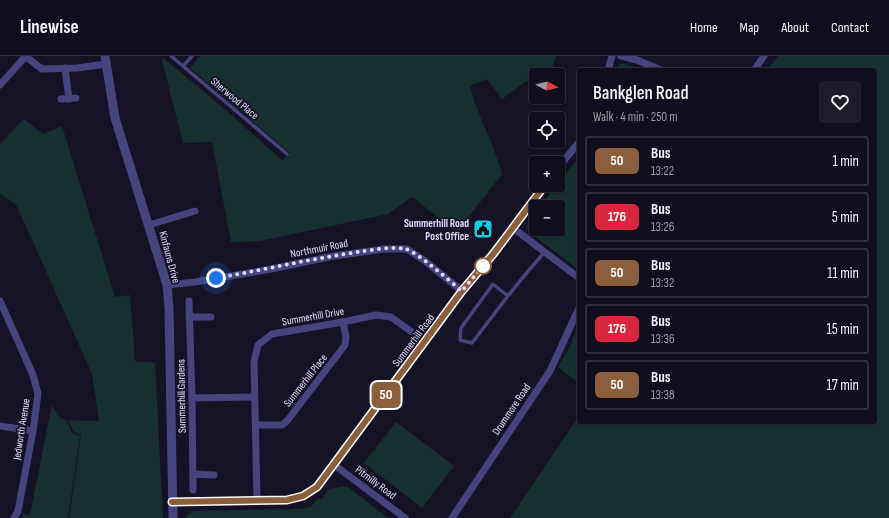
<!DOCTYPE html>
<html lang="en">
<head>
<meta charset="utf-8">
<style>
	body { margin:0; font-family:"Sofia Sans Condensed",sans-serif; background:#1e1c29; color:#f1f3f6; height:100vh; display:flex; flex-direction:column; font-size:15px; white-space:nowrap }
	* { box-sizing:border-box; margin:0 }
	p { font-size:13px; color:#9c9ca3 }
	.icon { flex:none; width:22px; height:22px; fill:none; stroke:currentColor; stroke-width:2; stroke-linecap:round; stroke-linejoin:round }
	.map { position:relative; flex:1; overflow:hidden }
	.side { position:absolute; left:577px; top:12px; width:300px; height:356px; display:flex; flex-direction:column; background:#100e1c; border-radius:4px; box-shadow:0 1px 3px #0004,0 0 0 1px #302e3b }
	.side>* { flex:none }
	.badge { padding:0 8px; border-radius:6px; font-size:14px; line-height:26px }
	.needle { width:26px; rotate:97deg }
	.tools { position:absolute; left:529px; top:12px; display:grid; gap:8px }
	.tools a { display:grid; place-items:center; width:36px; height:36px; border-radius:4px; background:#100e1c; box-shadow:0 1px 3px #0004,0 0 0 1px #302e3b; font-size:20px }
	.you { position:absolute; width:20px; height:20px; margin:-10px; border:3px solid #fff; border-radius:50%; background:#1a73e8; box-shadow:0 0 0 6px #1a73e833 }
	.map>.badge { position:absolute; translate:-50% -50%; box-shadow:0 0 0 2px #fff }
	.round { display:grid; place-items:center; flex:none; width:42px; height:42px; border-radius:4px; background:#1e1c29 }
	.headline { display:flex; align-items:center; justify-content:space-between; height:68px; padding:0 16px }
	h1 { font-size:19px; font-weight:600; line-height:30px }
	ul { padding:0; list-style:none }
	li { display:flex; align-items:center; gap:12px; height:50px; margin:0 8px 6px; padding:0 8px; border:2px solid #302e3b; border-radius:4px }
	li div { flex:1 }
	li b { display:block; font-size:15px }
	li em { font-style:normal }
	li .badge { min-width:44px; font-weight:700; text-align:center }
	header { display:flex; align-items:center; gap:24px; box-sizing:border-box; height:56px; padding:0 20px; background:#100e1c; border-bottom:1px solid #302e3b }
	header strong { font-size:19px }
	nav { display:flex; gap:22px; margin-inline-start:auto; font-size:14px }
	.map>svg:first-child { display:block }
	.green { fill:#162f2f }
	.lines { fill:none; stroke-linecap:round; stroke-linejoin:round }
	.service { stroke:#47437f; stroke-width:3.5 }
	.minor { stroke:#47437f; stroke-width:7 }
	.tertiary { stroke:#47437f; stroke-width:9 }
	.line-casing { stroke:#fff; stroke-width:9 }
	.line { stroke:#8b5e3c; stroke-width:6 }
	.walk { stroke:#e0dbfb; stroke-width:4; stroke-dasharray:0 7.2 }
	.stop-dot { fill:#fff; stroke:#8b5e3c; stroke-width:2 }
	.labels { text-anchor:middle; stroke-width:3.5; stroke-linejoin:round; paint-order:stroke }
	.street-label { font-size:11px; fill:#e0dbfb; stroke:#161226 }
	.poi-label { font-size:11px; font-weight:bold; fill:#e0dbfb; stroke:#161226; text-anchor:end }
</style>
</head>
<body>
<header>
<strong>Linewise</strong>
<nav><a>Home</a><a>Map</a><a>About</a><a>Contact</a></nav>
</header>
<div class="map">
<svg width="889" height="462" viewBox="0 0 889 462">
	<rect width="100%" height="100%" fill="#161226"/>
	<g class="green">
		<path d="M161,0L220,49L282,104L290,97L190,12L200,0H556L551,15L542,19H536V22L524,27L502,43L487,23L470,30L475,48L493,91L502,118L457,176L412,141L388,158L260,185L231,186L212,86L183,87Z"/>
		<path d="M778,0H889V462H510L579,360V366H875V14H767Z"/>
		<path d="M620,8H624L643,14H617Z"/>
		<path d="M24,63L43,78L62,70L115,241L130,239L135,305L155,307L163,462H69L81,379L73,375L68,364L99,365L92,318L16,148L0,138V88Z"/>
		<path d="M579,101V214L537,182L526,171L536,156V173H558V151H540Z"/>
		<path d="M579,268V327L558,311L569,293Z"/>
		<path d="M52,348L58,360L67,365L72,377L80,380L68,462H22L23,458L30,459Z"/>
		<path d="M396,366L454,410L422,452L364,407Z"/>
		<path d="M347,430L388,462H185L192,455L300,453L311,451L317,443H322L329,433Z"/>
	</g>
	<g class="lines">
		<g class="service">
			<path d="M171,0L287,98"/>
			<path d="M183,10L192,0"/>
			<path d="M508,240L493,228L461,272L460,284L472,287C495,257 518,225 544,197"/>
		</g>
		<g class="minor">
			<path d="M25,0L42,13L77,12L106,8"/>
			<path d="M621,0L637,4L661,14"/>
			<path d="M65,12L69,43"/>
			<path d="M608,14L612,0"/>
			<path d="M754,14L764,0"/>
			<path d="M0,29L25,1"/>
			<path d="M61,43L76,42"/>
			<path d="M558,112L579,86"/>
			<path d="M149,169L195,155"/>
			<path d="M513,172L579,222"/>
			<path d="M167,229L195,226L266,214L334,200L384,193H407L425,205L462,235"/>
			<path d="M0,245L33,319L38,338L33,375L18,455L14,462"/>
			<path d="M189,245L192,342L193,434"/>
			<path d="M189,261H211"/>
			<path d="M192,342L254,341"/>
			<path d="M256,369H282L287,365L345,289L346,281L343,266"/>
			<path d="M0,370L33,375"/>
			<path d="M333,408L405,462"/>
			<path d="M193,418L214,419"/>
			<path d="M257,445L254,306L258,289L272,278L343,266L376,259L391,261L426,286"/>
			<path d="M172,446L287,444L303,440L317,431L462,235L495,197L545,129"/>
			<path d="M452,462L550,315L579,252"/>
		</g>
		<path class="tertiary" d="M105,0L115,62L167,229L169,252L173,462"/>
	</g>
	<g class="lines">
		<g class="line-casing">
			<path id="line" d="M172,446L287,444L303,440L317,431L462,235L494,197L545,129"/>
		</g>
		<use href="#line" class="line"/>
		<path class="walk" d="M216,222C263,214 310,203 358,196C372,194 392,190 406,193C417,196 452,227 462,235L486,206L483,210"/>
	</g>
	<defs>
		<g id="civic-square" transform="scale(1)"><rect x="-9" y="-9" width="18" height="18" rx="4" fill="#1dcae5" stroke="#161226"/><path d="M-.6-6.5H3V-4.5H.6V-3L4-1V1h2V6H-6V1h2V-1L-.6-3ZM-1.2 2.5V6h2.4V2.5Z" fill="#111"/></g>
	</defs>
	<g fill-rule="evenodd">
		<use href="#civic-square" x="483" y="173"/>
	</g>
	<circle class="stop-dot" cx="483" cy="210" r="8"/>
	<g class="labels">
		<g class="street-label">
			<text transform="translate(235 42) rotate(40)" y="4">Sherwood Place</text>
			<text transform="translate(319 192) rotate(-11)" y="4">Northmuir Road</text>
			<text transform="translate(170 201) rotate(75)" y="4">Kinfauns Drive</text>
			<text transform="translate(313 260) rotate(-10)" y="4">Summerhill Drive</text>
			<text transform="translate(413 284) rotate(-53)" y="4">Summerhill Road</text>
			<text transform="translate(305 324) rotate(-52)" y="4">Summerhill Place</text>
			<text transform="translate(181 340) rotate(-91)" y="4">Summerhill Gardens</text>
			<text transform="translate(511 353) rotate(-56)" y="4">Drummore Road</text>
			<text transform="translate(21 373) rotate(-81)" y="4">Jedworth Avenue</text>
			<text transform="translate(376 426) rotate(37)" y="4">Pitmilly Road</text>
		</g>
		<g class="poi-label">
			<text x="469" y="171">Summerhill Road<tspan x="469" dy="13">Post Office</tspan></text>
		</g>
	</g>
</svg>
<div class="tools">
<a><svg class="needle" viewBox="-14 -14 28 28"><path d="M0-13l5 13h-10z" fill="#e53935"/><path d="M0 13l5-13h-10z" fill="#9c9ca3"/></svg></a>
<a><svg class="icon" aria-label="locate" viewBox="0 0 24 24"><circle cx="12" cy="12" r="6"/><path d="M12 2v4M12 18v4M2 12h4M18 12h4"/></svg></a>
<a>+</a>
<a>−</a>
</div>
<div class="you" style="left:216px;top:222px"></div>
<b class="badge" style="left:386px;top:339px;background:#8b5e3c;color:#fff">50</b>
<section class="side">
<div class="headline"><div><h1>Bankglen Road</h1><p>Walk · 4 min · 250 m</p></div><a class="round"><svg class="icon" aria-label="heart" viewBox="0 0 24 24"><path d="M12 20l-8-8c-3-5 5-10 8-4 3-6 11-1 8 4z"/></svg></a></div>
<ul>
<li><span class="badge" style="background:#8b5e3c;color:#fff">50</span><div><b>Bus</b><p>13:22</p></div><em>1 min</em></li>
<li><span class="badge" style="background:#d7263d;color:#fff">176</span><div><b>Bus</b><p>13:26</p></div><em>5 min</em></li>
<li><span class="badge" style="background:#8b5e3c;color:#fff">50</span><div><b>Bus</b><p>13:32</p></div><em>11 min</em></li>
<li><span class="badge" style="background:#d7263d;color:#fff">176</span><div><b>Bus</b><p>13:36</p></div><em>15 min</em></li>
<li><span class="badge" style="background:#8b5e3c;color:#fff">50</span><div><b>Bus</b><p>13:38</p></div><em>17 min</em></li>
</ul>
</section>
</div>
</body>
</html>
